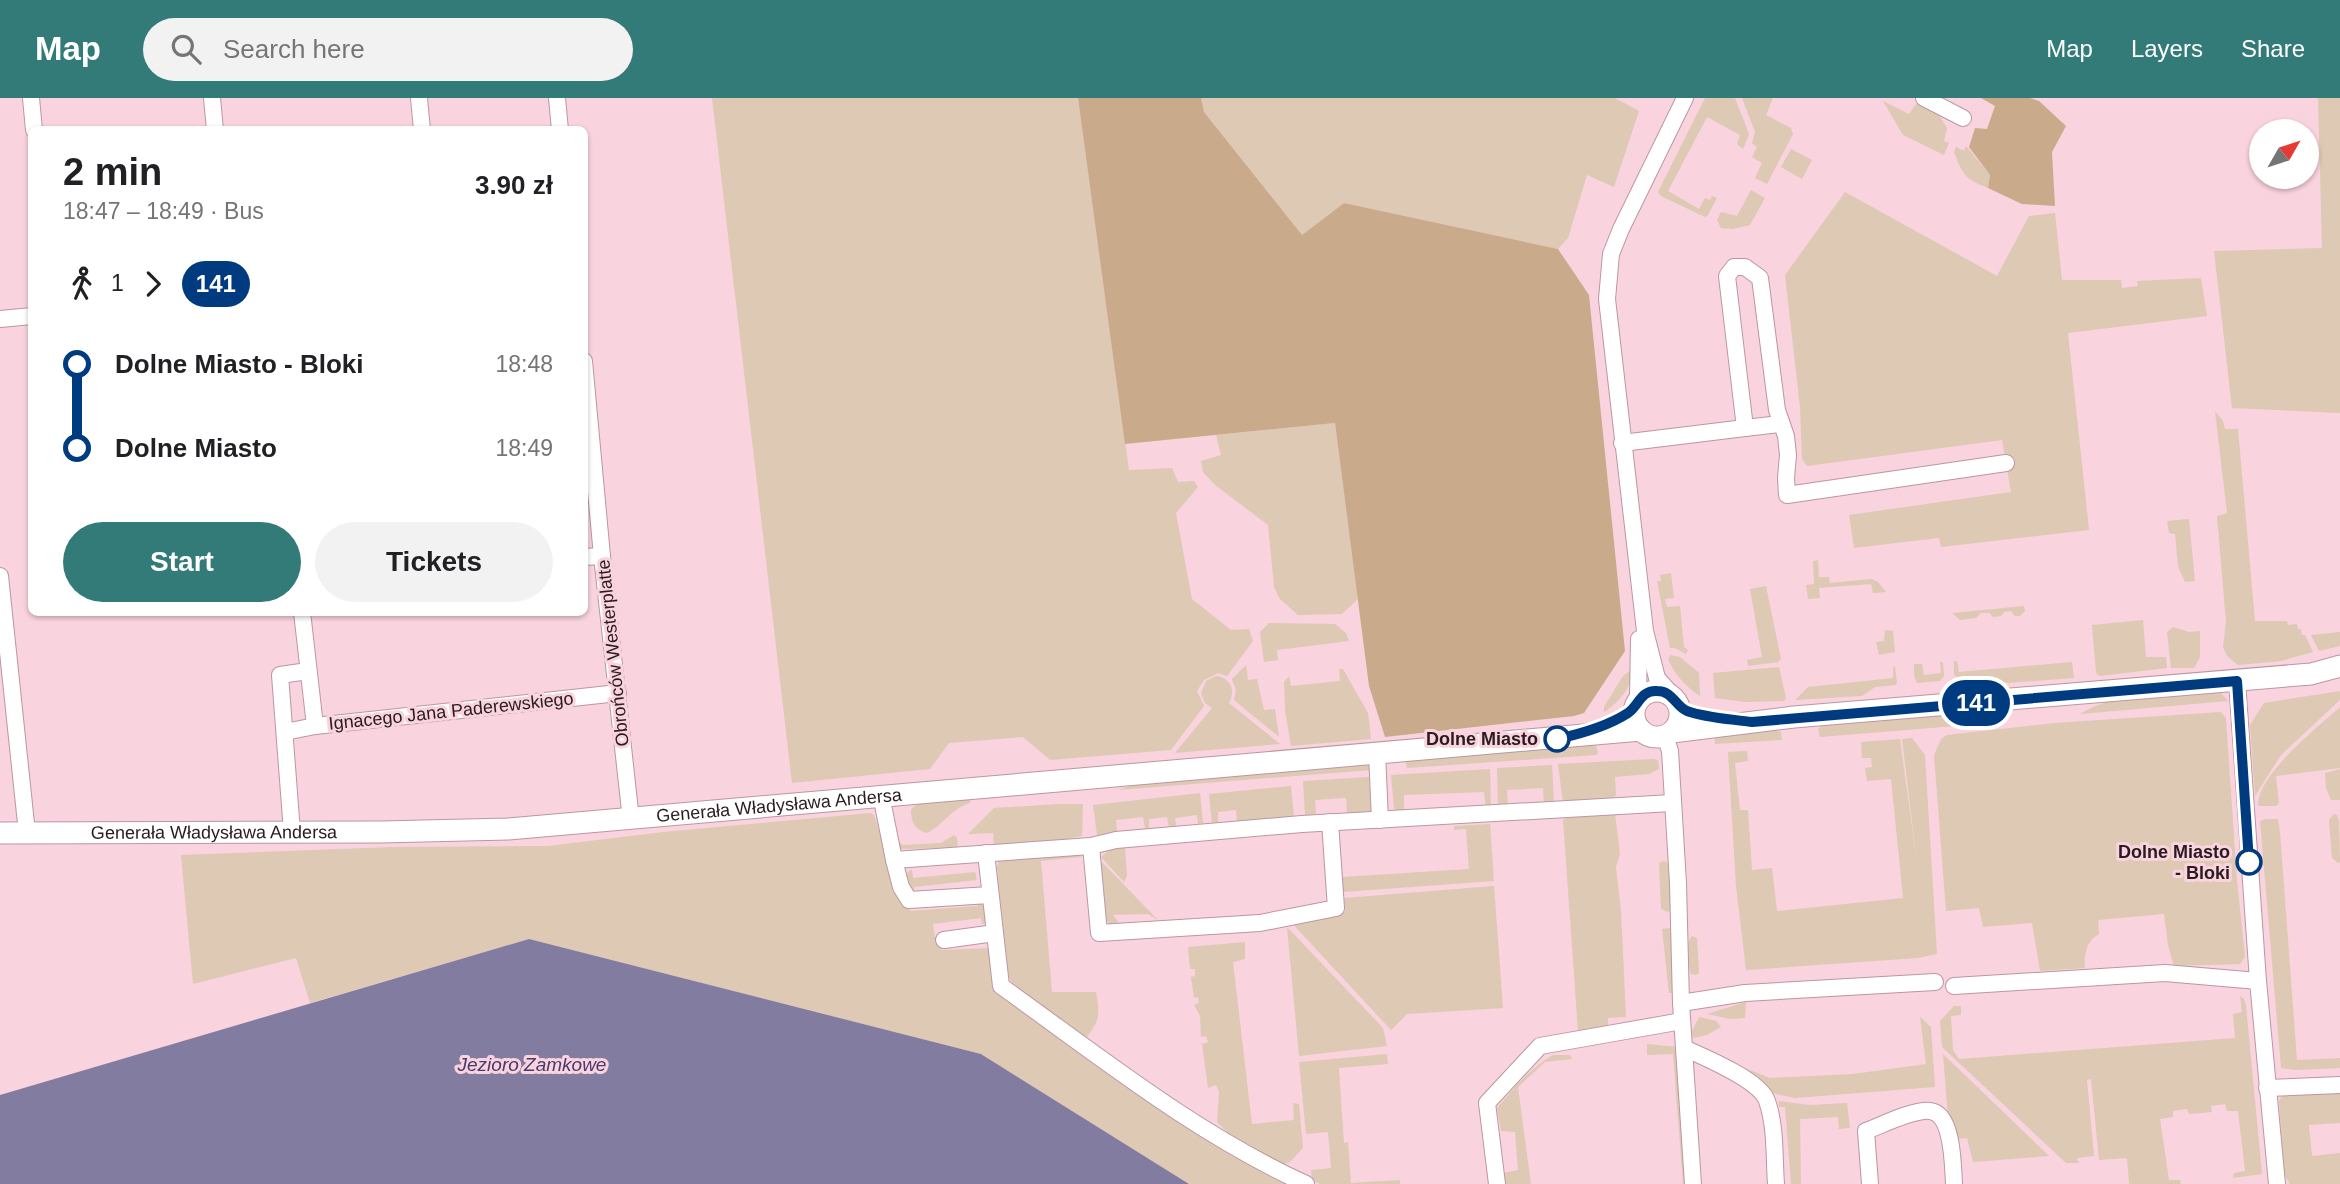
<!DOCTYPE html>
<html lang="en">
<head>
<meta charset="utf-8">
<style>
	body { margin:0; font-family:Helvetica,sans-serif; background:#f2f2f2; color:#202124; height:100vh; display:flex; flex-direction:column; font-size:26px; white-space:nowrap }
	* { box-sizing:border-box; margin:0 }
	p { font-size:23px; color:#757577 }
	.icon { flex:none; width:38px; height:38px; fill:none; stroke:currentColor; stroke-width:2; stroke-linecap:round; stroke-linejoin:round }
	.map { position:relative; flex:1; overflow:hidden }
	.drawer { position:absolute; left:28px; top:28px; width:560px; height:490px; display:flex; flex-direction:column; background:#fff; border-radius:10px; box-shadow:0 2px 5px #0004 }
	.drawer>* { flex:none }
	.badge { padding:0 14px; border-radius:23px; font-size:24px; line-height:46px }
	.needle { width:46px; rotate:51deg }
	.buttons { position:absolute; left:2249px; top:21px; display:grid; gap:14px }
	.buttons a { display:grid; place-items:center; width:70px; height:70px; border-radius:50%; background:#fff; box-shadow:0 2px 5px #0004; font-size:35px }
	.map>.badge { position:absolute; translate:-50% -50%; box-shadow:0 0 0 4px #fff }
	.legs { display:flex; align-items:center; gap:10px; height:77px; padding:0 35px; font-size:23px }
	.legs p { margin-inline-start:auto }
	.summary { display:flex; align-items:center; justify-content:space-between; height:119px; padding:0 35px }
	h1 { font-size:38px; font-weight:600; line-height:52px }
	.button { display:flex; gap:14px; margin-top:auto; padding:14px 35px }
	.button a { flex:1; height:80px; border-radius:42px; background:#327b78; color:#fff; font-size:28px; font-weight:600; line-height:80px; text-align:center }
	.button a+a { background:#f2f2f2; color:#202124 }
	ul { padding:0 35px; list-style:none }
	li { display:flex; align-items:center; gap:24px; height:84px; font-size:26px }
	li i { display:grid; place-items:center; width:10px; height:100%; margin:0 9px; background:currentColor }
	li i::after { content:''; width:18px; height:18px; margin:-9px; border:5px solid; border-radius:50%; background:#fff }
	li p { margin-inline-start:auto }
	li:first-child i { background:linear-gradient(#0000 50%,currentColor 0) }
	li:last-child i { background:linear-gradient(currentColor 50%,#0000 0) }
	header { display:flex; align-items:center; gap:42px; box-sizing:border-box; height:98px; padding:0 35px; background:#327b78; color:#fff }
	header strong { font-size:33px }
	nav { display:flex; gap:38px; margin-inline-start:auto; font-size:24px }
	.search { width:490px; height:63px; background:#f2f2f2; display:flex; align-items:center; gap:18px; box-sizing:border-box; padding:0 24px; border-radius:38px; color:#757577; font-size:26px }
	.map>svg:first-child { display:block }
	.green { fill:#dec9b4 }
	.forest { fill:#c9ab8b }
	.water { fill:#837ca1 }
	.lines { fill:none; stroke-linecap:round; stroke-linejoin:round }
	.minor-casing { stroke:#bb97a1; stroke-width:18 }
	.secondary-casing { stroke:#bb97a1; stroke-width:23 }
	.minor { stroke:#fff; stroke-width:16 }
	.secondary { stroke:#fff; stroke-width:21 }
	.line-1-casing { stroke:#fff; stroke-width:16 }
	.line-1 { stroke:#003b80; stroke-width:10 }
	.stop-1-dot { fill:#fff; stroke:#003b80; stroke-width:3.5 }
	.labels { text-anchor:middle; stroke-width:6; stroke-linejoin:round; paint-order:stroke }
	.street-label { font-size:18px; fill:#291b1f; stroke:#f9d3dd }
	.stop-label { font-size:18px; font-weight:bold; fill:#291b1f; stroke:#f9d3dd; text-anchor:end }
	.water-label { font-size:19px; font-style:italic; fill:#463a6e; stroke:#f9d3dd }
</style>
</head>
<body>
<header>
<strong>Map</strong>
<div class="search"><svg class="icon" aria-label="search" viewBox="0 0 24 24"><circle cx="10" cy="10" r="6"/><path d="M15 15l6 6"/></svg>Search here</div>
<nav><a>Map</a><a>Layers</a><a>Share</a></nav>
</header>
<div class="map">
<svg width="2340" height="1086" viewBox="0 0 2340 1086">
	<rect width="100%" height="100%" fill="#f9d3dd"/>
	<g class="green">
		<path d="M712,0H1078L1129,372L1172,370L1178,384L1194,383L1198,389L1176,415L1192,501L1231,532L1249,531L1253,543L1227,578L1218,575L1204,582L1197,593L1204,608L1171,652L1050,662L1023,639L949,645L930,671L792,685Z"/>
		<path d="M1201,0H1615L1639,13L1614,89L1587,77L1568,140L1558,151L1344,105L1302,137L1204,14Z"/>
		<path d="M1705,0H1735L1749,36L1743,51L1737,46L1740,37L1707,19L1668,93L1699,111L1705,100L1710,102L1712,98L1717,100L1708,117L1705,119L1661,98L1658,94Z"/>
		<path d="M1742,0H1773L1766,17L1791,30L1793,36L1767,86L1755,80L1762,65L1752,59L1757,49L1752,45L1755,34Z"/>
		<path d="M2318,0H2340V315L2232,310L2214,153L2322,150Z"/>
		<path d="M1883,3L1909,16L1916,6L1939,17L1947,30L1944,43L1949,45L1944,57L1903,37Z"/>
		<path d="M1966,48L1990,77L1988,90C1966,82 1962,76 1954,54L1956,49L1964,53Z"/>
		<path d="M1791,51L1812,62L1802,81L1781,69Z"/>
		<path d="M1751,92L1765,100L1750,127L1733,131L1721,130L1717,122L1721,114L1737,118Z"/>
		<path d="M1845,94L1997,178L2029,118L2055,115L2062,182H2121L2122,190L2138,188L2137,183L2201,180L2207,218L2068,235L2089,432L1941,449L1939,440L1854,450L1849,417L2011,394L2002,342L1807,368L1802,361L1800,309L1785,177Z"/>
		<path d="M2215,313L2223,323L2225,331H2238L2255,523H2287L2288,527L2297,526L2298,531H2301L2302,537H2305L2313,554L2281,563L2238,567L2227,558L2223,549L2226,524L2217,418L2227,415Z"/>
		<path d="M1335,325L1358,501L1342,516L1298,517L1279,500L1274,489L1268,427L1215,387L1203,374L1201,363L1221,357L1216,337Z"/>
		<path d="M2189,421L2195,483L2185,484L2178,468L2175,436L2169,435L2167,423Z"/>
		<path d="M1818,462L1819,479H1829L1830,485L1872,481L1878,484L1886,494L1873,495L1871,486L1819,490L1820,500L1808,501L1806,487L1814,486L1813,463Z"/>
		<path d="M1671,475L1674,500L1665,501L1667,509L1680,508L1684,549L1688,552L1686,556L1675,550H1670L1657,483H1661L1660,477Z"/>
		<path d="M1766,488L1781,561L1778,564L1748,568L1747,562L1762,559L1750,491Z"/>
		<path d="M2024,508L2025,513L2020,518H2015L2011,513L2004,514L2001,518L1993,519L1990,515H1981L1976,520L1960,522L1952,515Z"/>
		<path d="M2143,522L2146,559H2166L2167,570L2100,578L2096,575L2092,527Z"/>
		<path d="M1269,525L1335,526L1346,535L1349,543L1277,552L1278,562L1264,564L1260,534Z"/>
		<path d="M2173,529L2189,534L2200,533V559L2194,570H2171L2167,534Z"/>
		<path d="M1885,532L1893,533L1895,554L1879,557L1876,544L1884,543Z"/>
		<path d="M2340,534V548L2319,553L2311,537Z"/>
		<path d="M1671,557L1680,559L1699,575L1700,598C1686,589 1674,576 1668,561Z"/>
		<path d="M1954,563H1957L1959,574L2072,564L2074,580L2008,585L1986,580L1960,582L1954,577Z"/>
		<path d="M1940,564H1943L1944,578L1940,583L1917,585L1914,577V566H1922L1924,577L1941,575Z"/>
		<path d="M1246,567L1248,582L1257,581L1264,612L1275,611L1279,639L1234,602L1236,592L1232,581Z"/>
		<path d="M1895,568L1897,585L1896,587L1875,589L1862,598L1795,602L1808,589L1893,580V570Z"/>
		<path d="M1779,569L1786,600L1784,603L1745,604L1715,600L1713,575Z"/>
		<path d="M1339,571H1343L1368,615L1371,641L1291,648L1285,612L1284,584L1289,578L1291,588L1340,583Z"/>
		<path d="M1631,572C1634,588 1617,606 1604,614V609L1623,578Z"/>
		<path d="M1216,578C1231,580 1236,592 1229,605L1280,646L1175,655L1212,610L1205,605L1201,595L1206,583Z"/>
		<path d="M2214,592L2222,596L2228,603L2080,616C2119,592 2169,595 2214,592Z"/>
		<path d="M2340,593V602L2281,657L2255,698L2250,627L2264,605Z"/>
		<path d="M2340,609V670L2276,678L2279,705L2276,708H2258C2257,677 2317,630 2340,609Z"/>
		<path d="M1984,612L2007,614L2011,615V618L2005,624L1820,639L1818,631L1823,627Z"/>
		<path d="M2221,614L2226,620L2237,782L2245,859L2240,866L2174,868L2168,847L2164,816L2098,822L2099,836C2086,843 2084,856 2085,870L2040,873L2032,825L1983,829L1979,810L1946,813L1934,657L1941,641L1947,637L2054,625Z"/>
		<path d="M1773,631L1781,634L1782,642L1715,646L1714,635Z"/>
		<path d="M1912,640L1925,657L1937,856L1918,860L1746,872L1736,788L1728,654L1747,653L1748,663L1735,665L1740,712H1748L1752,772L1772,770L1777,813L1903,800L1891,681L1867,683L1865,670L1872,669L1871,660H1862L1861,644L1900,641L1917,766L1902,641Z"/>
		<path d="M1595,644L1598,655L1596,657L1407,670L1405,662Z"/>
		<path d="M1653,661L1658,662L1659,671L1649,676L1615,679L1616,697L1612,701L1563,705L1558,666Z"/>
		<path d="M1366,663L1372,672L1118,692L1138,685Z"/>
		<path d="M1552,667L1554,706L1544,707L1543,690L1507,692L1508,709L1498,710L1497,670Z"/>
		<path d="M1490,671L1491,710L1486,711L1484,694L1404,697V713L1396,714L1394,710L1391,677Z"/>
		<path d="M2340,671V702H2331L2326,690L2325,675Z"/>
		<path d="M1369,679L1371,713L1347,715L1346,700L1315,702L1316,716L1305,717L1303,683Z"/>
		<path d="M1291,688L1294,719L1237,724L1236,712L1218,714V726H1212L1209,696Z"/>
		<path d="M1200,695L1203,725L1198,726L1197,717L1175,720L1176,728L1169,729L1167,719L1149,721V730L1145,731L1143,719L1116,722L1117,735L1097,737L1093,707Z"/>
		<path d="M970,701V705C952,710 943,727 927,735C915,732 911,724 911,712C922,696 952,701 970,701Z"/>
		<path d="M1059,706H1083L1082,738L1044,745L994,748L993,735L968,736L994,710Z"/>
		<path d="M891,708L899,744L903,747L941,745L954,737L957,740L958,750L897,751Z"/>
		<path d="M870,715L874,717L895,782L909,806L910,813L978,808V802L984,807L986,825L982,826L981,820L933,826L936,846L941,852L991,850L995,894L1090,958L1294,1086H1189L981,956L529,841L310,905L296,860L193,886L181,757L392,749L548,748L663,734Z"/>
		<path d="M1615,715L1620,756L1616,769L1621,813L1626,919L1608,920V930L1578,933L1563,722L1567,718Z"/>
		<path d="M2334,716L2337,717L2339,722L2340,764L2338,765L2332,760L2329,722Z"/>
		<path d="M2266,721H2278L2280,734L2297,962L2340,960V970L2295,972L2281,970L2260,723Z"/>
		<path d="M1490,726L1494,783L1343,794L1342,779L1469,771L1466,731L1454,732V728Z"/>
		<path d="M1125,749L1127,778L1124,784L1101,759L1108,753Z"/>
		<path d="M1079,754L1081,759L1041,763L1052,894H1096C1100,917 1100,922 1086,940L1017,892L1007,877L997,769L1001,758Z"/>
		<path d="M1099,761L1158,822L1148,816L1113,817L1121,828L1109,825L1105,820Z"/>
		<path d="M1664,763L1668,765L1671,811L1668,814L1661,811L1659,765Z"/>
		<path d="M912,771L913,780L975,774L977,782L914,789L915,798L907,790V775Z"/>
		<path d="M1494,788L1503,910L1407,916L1391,932L1290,823L1345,814L1344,800Z"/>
		<path d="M1287,829L1383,930L1387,948L1299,958Z"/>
		<path d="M1671,830L1675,850L1673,895H1669L1662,831Z"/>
		<path d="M1692,838L1697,840L1699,871V875L1696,877L1691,876C1688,865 1684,848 1692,838Z"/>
		<path d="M1245,844V861L1233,864L1252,1026L1294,1022L1293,1005L1299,1006L1303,1050L1290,1064L1282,1067L1231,1038L1217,1024L1219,993L1216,987L1208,990L1202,946L1208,944L1206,938L1201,939L1200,918L1194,907L1199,905L1198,899L1194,900L1191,879L1195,878V871H1190L1188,849Z"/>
		<path d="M2240,898L2244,901L2246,908L2262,1076L2233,1080L2234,1075L2245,1073L2238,1013H2227L2225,1006L2211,1008L2212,1014L2189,1016L2187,1011L2173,1013V1019L2160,1021L2169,1082H2180L2181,1086H2129L2127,1060L2099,1062L2091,981L2087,982L2094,1058L2077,1060L2079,1065H2066L1942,949L1940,923L1954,908H1961V917L1951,918L1953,952L1959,961L2235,940L2233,916L2242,914Z"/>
		<path d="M1746,904L1745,920L1730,921L1707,916Z"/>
		<path d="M1699,919L1716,923L1721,929L1707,937L1693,940L1692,933Z"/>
		<path d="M1920,919L1931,929L1935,989L1795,1000L1768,994L1737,967L1770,980L1853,976L1926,966Z"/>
		<path d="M1647,946L1678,949L1687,1086H1683L1673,956L1647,957Z"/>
		<path d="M1387,956L1388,966L1339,970L1344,1045L1348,1044L1351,1085L1400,1082V1086H1320L1312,1082L1311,1072L1331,1070L1328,1034L1306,1036L1299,964Z"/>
		<path d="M1943,956L2049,1058L1973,1064L1967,1040L1958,1041L1948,1020Z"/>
		<path d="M1553,957H1570L1572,961L1545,964L1518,989L1531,1086H1503V1075L1518,1072L1515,1034L1501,1033L1497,1010C1513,991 1531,969 1553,957Z"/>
		<path d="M2340,993V1025L2309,1027L2312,1058L2340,1055V1086H2290L2284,1077L2279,1003L2282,998L2289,995Z"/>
		<path d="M1779,1003L1809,1007L1847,1005L1850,1030L1839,1031L1838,1019L1800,1021L1801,1086H1791L1785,1009H1779Z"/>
	</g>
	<g class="forest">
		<path d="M1078,0H1201L1204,14L1302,137L1344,105L1558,151L1589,197L1625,553L1584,615L1574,618L1385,639L1369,588L1335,325L1125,346Z"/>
		<path d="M1981,0H2030L2039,3L2066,28L2052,54L2055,108L2022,106L1988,90L1990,77L1969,49L1975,30L1987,31L1995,8Z"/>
	</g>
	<path class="water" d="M529,841L981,956L1189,1086H0V997Z"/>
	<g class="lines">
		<g class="minor-casing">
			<g id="minor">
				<path d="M31,0L34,32"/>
				<path d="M212,0L215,32"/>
				<path d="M419,0L422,32"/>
				<path d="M557,0L560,32"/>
				<path d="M1924,0L1963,20"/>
				<path d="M0,221L32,218"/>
				<path d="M584,263L602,458L631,722"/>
				<path d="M1745,330L1780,326"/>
				<path d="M1622,345L1745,330L1727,178L1734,169H1745L1760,180L1777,312L1786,338L1788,357L1786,380L1787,397L2006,365"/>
				<path d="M584,459L602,458"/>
				<path d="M0,478L27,735"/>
				<path d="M302,514L315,628"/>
				<path d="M2237,583L2258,883L2277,1086"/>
				<path d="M1673,598L1657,580L1645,533L1607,201L1611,156L1621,131L1685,0"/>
				<path d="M1638,603L1639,541"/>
				<path d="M285,634L315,628L618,595"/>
				<path d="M1665,638L1670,653L1678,785L1681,905L1693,1086"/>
				<path d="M1377,655L1380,722"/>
				<path d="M881,697L894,762L1091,748L1116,742L1302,726L1672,705"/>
				<path d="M292,734L280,577L308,573"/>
				<path d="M1091,748L1099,835L1260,825L1336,810L1330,724"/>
				<path d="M986,755L1001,888C1099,958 1196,1036 1306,1086"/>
				<path d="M894,762L901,789L909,802L990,797"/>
				<path d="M944,842L995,835"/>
				<path d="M1954,888L2165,875L2258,883"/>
				<path d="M1681,905L1745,895L1935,884"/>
				<path d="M1684,950C1704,959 1760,982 1767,1003C1776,1028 1774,1060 1776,1086"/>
				<path d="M2267,990L2340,987"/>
				<path d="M1497,1086L1487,1005L1540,948L1682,923"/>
				<path d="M1870,1086L1866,1033C1882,1027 1914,1011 1930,1013C1953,1015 1953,1068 1954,1086"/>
			</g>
		</g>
		<g class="secondary-casing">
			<g id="secondary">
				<circle cx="1657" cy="616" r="23"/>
				<path d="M1672,634L1794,619L2311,576L2340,568"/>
				<path id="s1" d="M0,735L381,734L508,731L1641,632"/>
			</g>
		</g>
		<use href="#minor" class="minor"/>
		<use href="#secondary" class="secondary"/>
	</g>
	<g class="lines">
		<g class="line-1-casing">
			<path id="line-1" d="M1557,641C1580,636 1608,628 1628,615C1639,607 1641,592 1657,593C1673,593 1675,608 1687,613C1706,620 1731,621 1752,624L2237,583L2249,764"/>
		</g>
		<use href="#line-1" class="line-1"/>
	</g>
	<g class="stop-1-dot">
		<circle cx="1557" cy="641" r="12"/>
		<circle cx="2249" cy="764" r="12"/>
	</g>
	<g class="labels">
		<g class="street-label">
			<text transform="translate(613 555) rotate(-96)" y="6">Obrońców Westerplatte</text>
			<text transform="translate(451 613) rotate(-6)" y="6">Ignacego Jana Paderewskiego</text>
			<text dy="6" stroke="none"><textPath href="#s1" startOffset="780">Generała Władysława Andersa</textPath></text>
			<text dy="6" stroke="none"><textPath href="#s1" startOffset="214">Generała Władysława Andersa</textPath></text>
		</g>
		<g class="stop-label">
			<text x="1538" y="647">Dolne Miasto</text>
			<text x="2230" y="760">Dolne Miasto<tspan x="2230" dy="21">- Bloki</tspan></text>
		</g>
		<g class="water-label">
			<text x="532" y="973">Jezioro Zamkowe</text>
		</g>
	</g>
</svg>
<div class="buttons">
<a><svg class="needle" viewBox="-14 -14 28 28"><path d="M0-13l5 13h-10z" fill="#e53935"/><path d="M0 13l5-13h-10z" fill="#757577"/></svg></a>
</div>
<b class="badge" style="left:1976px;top:605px;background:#003b80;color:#fff">141</b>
<section class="drawer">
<div class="summary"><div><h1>2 min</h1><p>18:47 – 18:49 · Bus</p></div><b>3.90 zł</b></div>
<div class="legs"><svg class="icon" aria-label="walk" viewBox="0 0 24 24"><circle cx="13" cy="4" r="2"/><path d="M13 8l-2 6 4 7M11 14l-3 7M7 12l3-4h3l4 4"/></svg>1<svg class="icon" aria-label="forward" viewBox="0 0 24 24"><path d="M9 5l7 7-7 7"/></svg><b class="badge" style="background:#003b80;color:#fff">141</b></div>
<ul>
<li><i style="color:#003b80"></i><b>Dolne Miasto - Bloki</b><p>18:48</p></li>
<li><i style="color:#003b80"></i><b>Dolne Miasto</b><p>18:49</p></li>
</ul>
<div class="button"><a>Start</a><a>Tickets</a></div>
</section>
</div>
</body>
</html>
